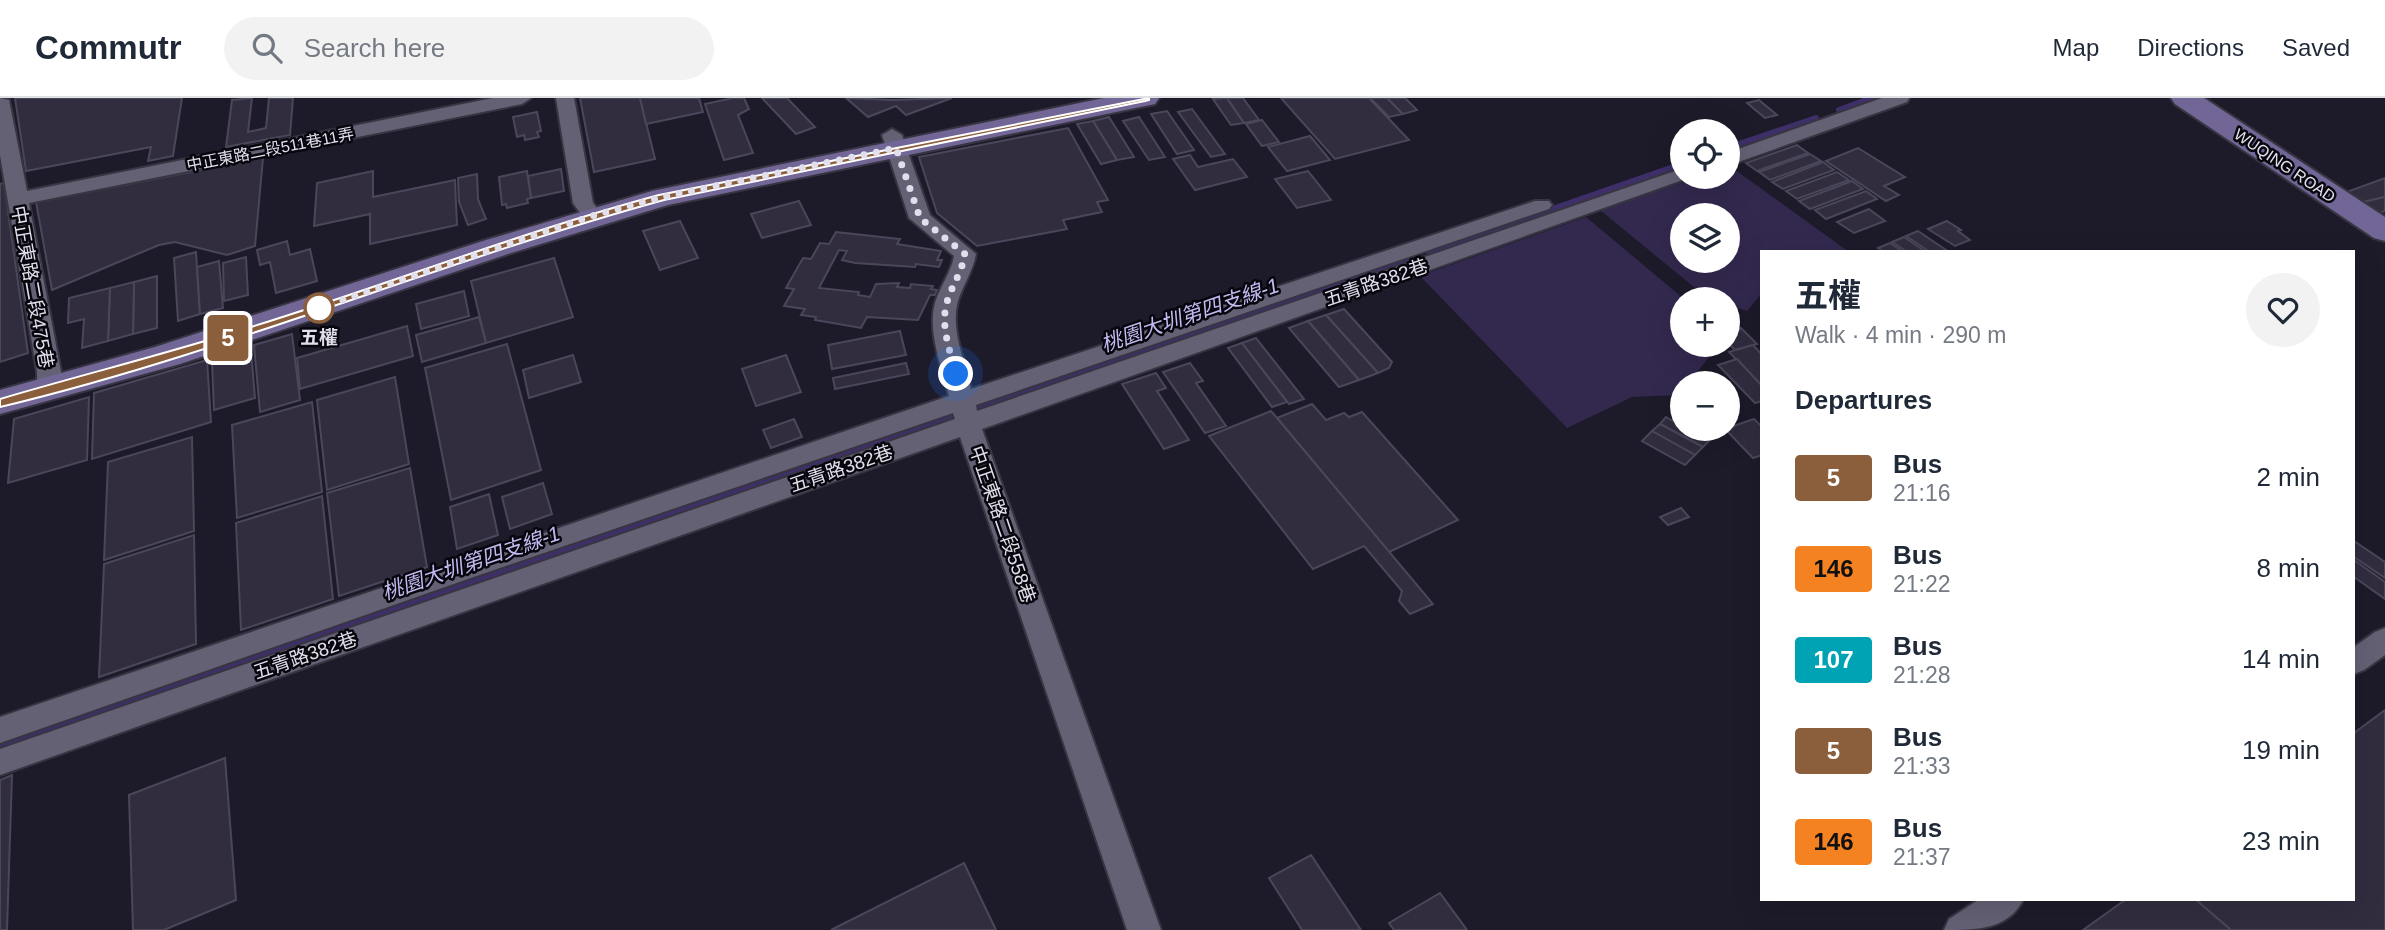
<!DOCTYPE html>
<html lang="en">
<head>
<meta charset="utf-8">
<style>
	body { margin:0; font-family:Helvetica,"Noto Sans TC",sans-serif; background:#f2f2f3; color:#1f2937; height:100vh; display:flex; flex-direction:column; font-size:26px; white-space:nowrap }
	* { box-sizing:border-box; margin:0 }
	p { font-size:23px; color:#747a83 }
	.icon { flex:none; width:38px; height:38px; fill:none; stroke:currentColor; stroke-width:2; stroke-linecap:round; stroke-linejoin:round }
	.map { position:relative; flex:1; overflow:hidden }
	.panel { position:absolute; left:1760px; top:152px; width:595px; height:651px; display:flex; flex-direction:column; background:#fff; border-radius:0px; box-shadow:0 7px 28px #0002 }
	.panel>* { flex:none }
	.badge { padding:0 14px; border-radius:5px; font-size:24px; line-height:46px }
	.tools { position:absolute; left:1670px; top:21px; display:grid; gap:14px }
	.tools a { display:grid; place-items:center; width:70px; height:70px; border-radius:50%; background:#fff; box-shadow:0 7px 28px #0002; font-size:35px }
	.you { position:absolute; width:35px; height:35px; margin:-18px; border:5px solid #fff; border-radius:50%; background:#1a73e8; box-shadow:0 0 0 10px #1a73e833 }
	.map>.badge { position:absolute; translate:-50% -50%; box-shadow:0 0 0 4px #fff }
	h2 { padding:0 35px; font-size:26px; line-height:63px }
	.round { display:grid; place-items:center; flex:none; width:74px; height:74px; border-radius:37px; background:#f2f2f3 }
	.head { display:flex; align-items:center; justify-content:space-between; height:119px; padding:0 35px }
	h1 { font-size:33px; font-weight:700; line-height:52px }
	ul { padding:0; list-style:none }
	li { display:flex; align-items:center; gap:21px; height:91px; padding:0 35px }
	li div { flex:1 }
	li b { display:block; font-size:26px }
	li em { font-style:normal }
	li .badge { min-width:77px; font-weight:700; text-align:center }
	header { display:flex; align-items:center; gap:42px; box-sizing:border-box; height:98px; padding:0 35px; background:#fff; border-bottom:2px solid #e0e1e3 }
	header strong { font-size:33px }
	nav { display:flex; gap:38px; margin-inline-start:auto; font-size:24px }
	.search { width:490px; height:63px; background:#f2f2f3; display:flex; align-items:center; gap:18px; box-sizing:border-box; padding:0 24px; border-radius:38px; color:#747a83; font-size:26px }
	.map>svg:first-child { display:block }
	.green { fill:#33294f; fill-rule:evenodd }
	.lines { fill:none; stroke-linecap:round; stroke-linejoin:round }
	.stream-far1 { stroke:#3e2f69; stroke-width:6 }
	.stream { stroke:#3e2f69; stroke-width:9 }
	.building { fill:#312d3f; stroke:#4b475a; stroke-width:2 }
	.street-casing { stroke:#383542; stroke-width:4 }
	.secondary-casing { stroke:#383542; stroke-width:4 }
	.street { fill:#656175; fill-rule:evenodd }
	.secondary { fill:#726697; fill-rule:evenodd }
	.line { fill:#8b5e3c; stroke:#fff; stroke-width:2 }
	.walk { stroke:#e1dfeb; stroke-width:7; stroke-dasharray:0 12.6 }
	.stop-dot { fill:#fff; stroke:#8b5e3c; stroke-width:3.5 }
	.labels { text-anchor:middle; stroke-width:5; stroke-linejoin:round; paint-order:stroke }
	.far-street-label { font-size:16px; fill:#e1dfeb; stroke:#07060d }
	.street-label { font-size:19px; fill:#e1dfeb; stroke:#07060d }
	.stop-label { font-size:19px; font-weight:bold; fill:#e1dfeb; stroke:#07060d }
	.water-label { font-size:21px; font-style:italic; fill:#c4baf1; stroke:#07060d }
</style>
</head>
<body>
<header>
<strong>Commutr</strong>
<div class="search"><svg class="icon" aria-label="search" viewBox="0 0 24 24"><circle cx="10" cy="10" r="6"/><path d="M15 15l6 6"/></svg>Search here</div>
<nav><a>Map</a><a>Directions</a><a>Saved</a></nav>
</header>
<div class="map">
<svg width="2385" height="832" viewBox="0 0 2385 832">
	<rect width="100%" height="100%" fill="#1d1a2a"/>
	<g class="green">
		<path d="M1730,68L1849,154H1762V195L1747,213L1727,206V201L1706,199L1600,112L1698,79H1727V69ZM1682,117H1727V163H1682Z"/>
		<path d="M1586,119L1684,201L1682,247H1719L1688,285H1682V293L1678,297L1632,299L1567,330L1420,178Z"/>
	</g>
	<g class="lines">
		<g class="stream-far1">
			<path d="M1839,12L1872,0"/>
			<path d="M1727,50L1816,20"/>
			<path d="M1429,154L1682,66"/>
			<path d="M980,308L1411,160"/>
			<path d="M836,358L954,317"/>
		</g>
		<path class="stream" d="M0,647L841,356"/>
	</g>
	<g class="building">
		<path d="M15,0H182L173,58L148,63L151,49L26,73Z"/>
		<path d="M252,0L248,34L266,30L269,0H293L290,37L226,49L232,2Z"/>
		<path d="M580,0H640L655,61L594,74Z"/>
		<path d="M640,0H699L703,14L646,26Z"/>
		<path d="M733,0H744L749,11L738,17L753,55L724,62L705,6Z"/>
		<path d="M762,0H787L815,29L796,36Z"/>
		<path d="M846,0L892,2L952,0L906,17L896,8L868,19Z"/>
		<path d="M1227,0L1244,25L1231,27L1213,1Z"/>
		<path d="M1227,0H1243L1259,22L1244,25Z"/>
		<path d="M1281,0H1369L1409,42L1335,61Z"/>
		<path d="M1370,0H1387L1403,16L1389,19Z"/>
		<path d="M1387,0H1405L1417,12L1403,16Z"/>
		<path d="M1759,2L1777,17L1765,20L1747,5Z"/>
		<path d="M1192,11L1225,56L1211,59L1178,14Z"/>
		<path d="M1167,13L1194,52L1177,56L1151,16Z"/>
		<path d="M537,14L541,33L537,34L539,39L525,42L524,37L517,39L513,19Z"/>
		<path d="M1109,19L1134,59L1117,62L1093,23Z"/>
		<path d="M1139,19L1165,59L1149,62L1123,23Z"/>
		<path d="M1262,22L1279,44L1262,48L1246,26Z"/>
		<path d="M1093,23L1117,62L1101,66L1077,26Z"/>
		<path d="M1068,30L1108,102L1097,104L1102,114L1063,122L1067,131L977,148L937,115L919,59Z"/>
		<path d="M1310,38L1330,62L1287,73L1268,49Z"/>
		<path d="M1797,47L1808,55L1757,73L1746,65Z"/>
		<path d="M1858,50L1905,79L1884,88L1899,97L1886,103L1826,63Z"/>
		<path d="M1810,56L1821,63L1770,82L1759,74Z"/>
		<path d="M1190,57L1198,69L1233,61L1247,79L1195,92L1173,61Z"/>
		<path d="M263,60L255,148L227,157L175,144L159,147L52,192L36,104Z"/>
		<path d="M1823,64L1834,72L1783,91L1772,84Z"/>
		<path d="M561,71L564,93L531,100L528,78Z"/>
		<path d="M373,73V99L455,82L457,127L370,146V116L314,128L317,85Z"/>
		<path d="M527,73L531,100L527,101L528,105L507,110L506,106L502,107L499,79Z"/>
		<path d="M1308,73L1331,102L1297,110L1275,81Z"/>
		<path d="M1837,74L1849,82L1797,101L1786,93Z"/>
		<path d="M477,76L478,101L486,121L468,127L459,104L458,80Z"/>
		<path d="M2385,80V99L2359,105L2344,95Z"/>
		<path d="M1852,83L1863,91L1810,111L1799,103Z"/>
		<path d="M4,85L28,255L0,264V86Z"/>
		<path d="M1866,93L1877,101L1826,121L1815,112Z"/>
		<path d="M2385,99V113L2375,116L2359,105Z"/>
		<path d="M799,103L811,127L762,140L751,116Z"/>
		<path d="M1869,111L1885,123L1854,135L1837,124Z"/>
		<path d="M680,123L698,160L660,172L643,133Z"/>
		<path d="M1947,123L1961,132L1958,133L1970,142L1955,148L1928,131Z"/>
		<path d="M1918,133L1949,154H1930L1906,138Z"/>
		<path d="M836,134L900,141L897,146L941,153L937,162H942L939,169L916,166L915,169L855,165L842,162L847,153L839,152L819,190L859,194L858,197L870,199L876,186L899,185L897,189L910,190L911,186L933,188L931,191L937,192L935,197H930L918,222L867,219L861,230L815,222L816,219L801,217L805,211L784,208L794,191L786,190L803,160L811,161L820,145L829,146Z"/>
		<path d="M1904,139L1926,154H1907L1892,144Z"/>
		<path d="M287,143L290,157L310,151L317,183L276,195L270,164L260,167L257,152Z"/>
		<path d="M1890,145L1903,154H1884L1878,150Z"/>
		<path d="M196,154L200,216L178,223L174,160Z"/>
		<path d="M246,159L248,197L224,203L223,165Z"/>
		<path d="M554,160L573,219L486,245L471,183Z"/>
		<path d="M219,163L223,210L200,216L197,169Z"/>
		<path d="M157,178V230L133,236L134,184Z"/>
		<path d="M134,184L133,236L108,243L110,190Z"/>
		<path d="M110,190L108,243L82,250L84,221L68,225L69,200Z"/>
		<path d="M464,193L469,218L421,231L416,206Z"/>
		<path d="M1344,211L1392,264L1389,270L1378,275L1326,217Z"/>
		<path d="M1326,217L1378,275L1359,282L1308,223Z"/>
		<path d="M479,219L486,245L422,264L416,237Z"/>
		<path d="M1308,223L1359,282L1339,289L1289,230Z"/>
		<path d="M407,228L413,258L300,291L297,260Z"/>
		<path d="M1741,230L1757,246L1735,252L1728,245Z"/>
		<path d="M900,233L906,257L832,271L828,247Z"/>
		<path d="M292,236L300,302L260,314L254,247Z"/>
		<path d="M1256,240L1304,301L1289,306L1242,245Z"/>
		<path d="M1242,245L1287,304L1272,309L1228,250Z"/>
		<path d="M507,246L541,372L451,402L425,270Z"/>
		<path d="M1753,247L1762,257V288L1729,254Z"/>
		<path d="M251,253L255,300L214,312L212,264Z"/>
		<path d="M573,257L581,284L529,300L523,272Z"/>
		<path d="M786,257L801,294L756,308L742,271Z"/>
		<path d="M1737,261L1762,288V303L1755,305L1718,267Z"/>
		<path d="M207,262L211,324L92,361L94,295Z"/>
		<path d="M906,265L909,276L835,291L833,280Z"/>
		<path d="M1190,265L1203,283L1196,285L1226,328L1205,335L1163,274Z"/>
		<path d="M1156,275L1166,290L1157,293L1189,342L1164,351L1122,286Z"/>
		<path d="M395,279L409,366L327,392L317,302Z"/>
		<path d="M89,299L87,362L8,385L14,321Z"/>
		<path d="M312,304L322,394L237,420L232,327Z"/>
		<path d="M1312,306L1326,322L1344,315L1349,319L1362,314L1458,422L1389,454L1277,320Z"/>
		<path d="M1271,313L1277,320L1433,506L1410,516L1399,503L1402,493L1364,448L1313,471L1209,338Z"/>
		<path d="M1666,319L1682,328V331H1687L1709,343L1703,349L1660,326Z"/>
		<path d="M794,321L802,339L771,350L763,332Z"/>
		<path d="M1754,321L1762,329V357L1753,360L1725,331Z"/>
		<path d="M1660,326L1703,349L1695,357L1652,333Z"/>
		<path d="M1652,333L1695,357L1685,367L1642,343Z"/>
		<path d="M192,339L194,433L104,462L108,364Z"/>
		<path d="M410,370L427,469L339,498L327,395Z"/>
		<path d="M543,385L552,416L510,431L502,399Z"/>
		<path d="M489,396L498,437L457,451L450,409Z"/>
		<path d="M322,398L333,501L241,532L236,425Z"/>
		<path d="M1681,410L1689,419L1668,427L1660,419Z"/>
		<path d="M194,437L196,546L99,579L104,466Z"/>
		<path d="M2354,443L2385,464V480L2354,459Z"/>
		<path d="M2354,462L2385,484V501L2354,479Z"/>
		<path d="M2385,612V832H2231L2196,802H2354V635Z"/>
		<path d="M225,660L236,802L164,832H133L129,697Z"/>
		<path d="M12,677L7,832H0V682Z"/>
		<path d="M1311,757L1361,832H1302L1269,780Z"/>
		<path d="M964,765L996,832H831Z"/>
		<path d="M1440,795L1467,832H1394L1389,825Z"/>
		<path d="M2125,802H2196L2231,832H2083Z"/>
	</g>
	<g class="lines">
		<g class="street-casing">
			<g id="street">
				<path d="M0,0L9,2L27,93L493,0H531L522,6L29,105L61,274V293L58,299L49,301L40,299L37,293V274L0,57Z"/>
				<path d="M556,0H574L593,105L603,118L599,122H585L573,105Z"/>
				<path d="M1882,0H1909L1907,4L1727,68V55Z"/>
				<path d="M892,31L902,37L930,117L976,156C973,173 963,187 958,203C950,231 965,263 971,291L1535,103H1549L1552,107L1549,111L976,307L977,313L1675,73L1682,71V79H1691L982,331L1161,832H1127L960,339L0,677V651L955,321L953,315L468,481L0,645V619L949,298C942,269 927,234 935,205C940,188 951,175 954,158L909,120L882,37Z"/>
				<path d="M2385,530V557L2364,572L2354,576V549L2375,534Z"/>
				<path d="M1978,802H2023C2008,832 1975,832 1944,832L1949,821Z"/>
			</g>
		</g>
		<g class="secondary-casing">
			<g id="secondary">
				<path d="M1104,0H1159L1155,6L1145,8L668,107L508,156L180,266L0,316V292L155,249L486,142L652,93Z"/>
				<path d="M2171,0H2204L2385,119V143L2374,140L2175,6Z"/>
			</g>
		</g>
		<use href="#street" class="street"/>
		<use href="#secondary" class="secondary"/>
	</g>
	<path class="line" d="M1145,3L664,102C441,163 226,255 0,309V301C81,277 166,256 251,229C387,187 521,134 659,97L1149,0V2Z"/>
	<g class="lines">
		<path class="walk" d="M319,210L592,118L663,99L896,50L920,120L965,156C962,174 952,187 947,204C940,228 950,252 956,276"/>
	</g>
	<circle class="stop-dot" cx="319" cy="210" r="14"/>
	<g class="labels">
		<g class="far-street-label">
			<text transform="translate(270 51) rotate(-11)" y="6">中正東路二段511巷11弄</text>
			<text transform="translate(2285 67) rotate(34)" y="6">WUQING ROAD</text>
		</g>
		<g class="street-label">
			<text transform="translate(1376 184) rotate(-19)" y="7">五青路382巷</text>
			<text transform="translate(33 189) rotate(80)" y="7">中正東路二段475巷</text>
			<text transform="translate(841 370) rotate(-19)" y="7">五青路382巷</text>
			<text transform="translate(1003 426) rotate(71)" y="7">中正東路二段558巷</text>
			<text transform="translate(305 557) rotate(-19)" y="7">五青路382巷</text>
		</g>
		<g class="stop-label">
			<text x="319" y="246">五權</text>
		</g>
		<g class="water-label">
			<text transform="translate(1190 217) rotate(-19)" y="7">桃園大圳第四支線-1</text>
			<text transform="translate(471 465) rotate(-19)" y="7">桃園大圳第四支線-1</text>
		</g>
	</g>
</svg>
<div class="tools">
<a><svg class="icon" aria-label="locate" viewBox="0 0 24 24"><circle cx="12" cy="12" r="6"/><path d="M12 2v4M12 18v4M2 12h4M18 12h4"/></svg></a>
<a><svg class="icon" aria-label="layers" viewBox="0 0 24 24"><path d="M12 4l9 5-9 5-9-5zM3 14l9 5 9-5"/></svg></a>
<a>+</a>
<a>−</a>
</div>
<div class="you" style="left:956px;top:276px"></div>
<b class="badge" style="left:228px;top:240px;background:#8b5e3c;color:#fff">5</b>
<section class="panel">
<div class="head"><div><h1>五權</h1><p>Walk · 4 min · 290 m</p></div><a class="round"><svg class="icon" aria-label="heart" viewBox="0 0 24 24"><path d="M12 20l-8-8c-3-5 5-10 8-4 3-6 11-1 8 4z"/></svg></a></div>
<h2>Departures</h2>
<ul>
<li><span class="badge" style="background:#8b5e3c;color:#fff">5</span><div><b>Bus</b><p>21:16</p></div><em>2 min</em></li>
<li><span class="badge" style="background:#f58220;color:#111">146</span><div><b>Bus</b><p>21:22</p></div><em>8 min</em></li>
<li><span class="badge" style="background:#00a3b4;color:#fff">107</span><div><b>Bus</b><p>21:28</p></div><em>14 min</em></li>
<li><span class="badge" style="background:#8b5e3c;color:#fff">5</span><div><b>Bus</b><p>21:33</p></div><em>19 min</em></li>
<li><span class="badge" style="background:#f58220;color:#111">146</span><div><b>Bus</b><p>21:37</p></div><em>23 min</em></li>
</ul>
</section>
</div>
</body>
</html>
